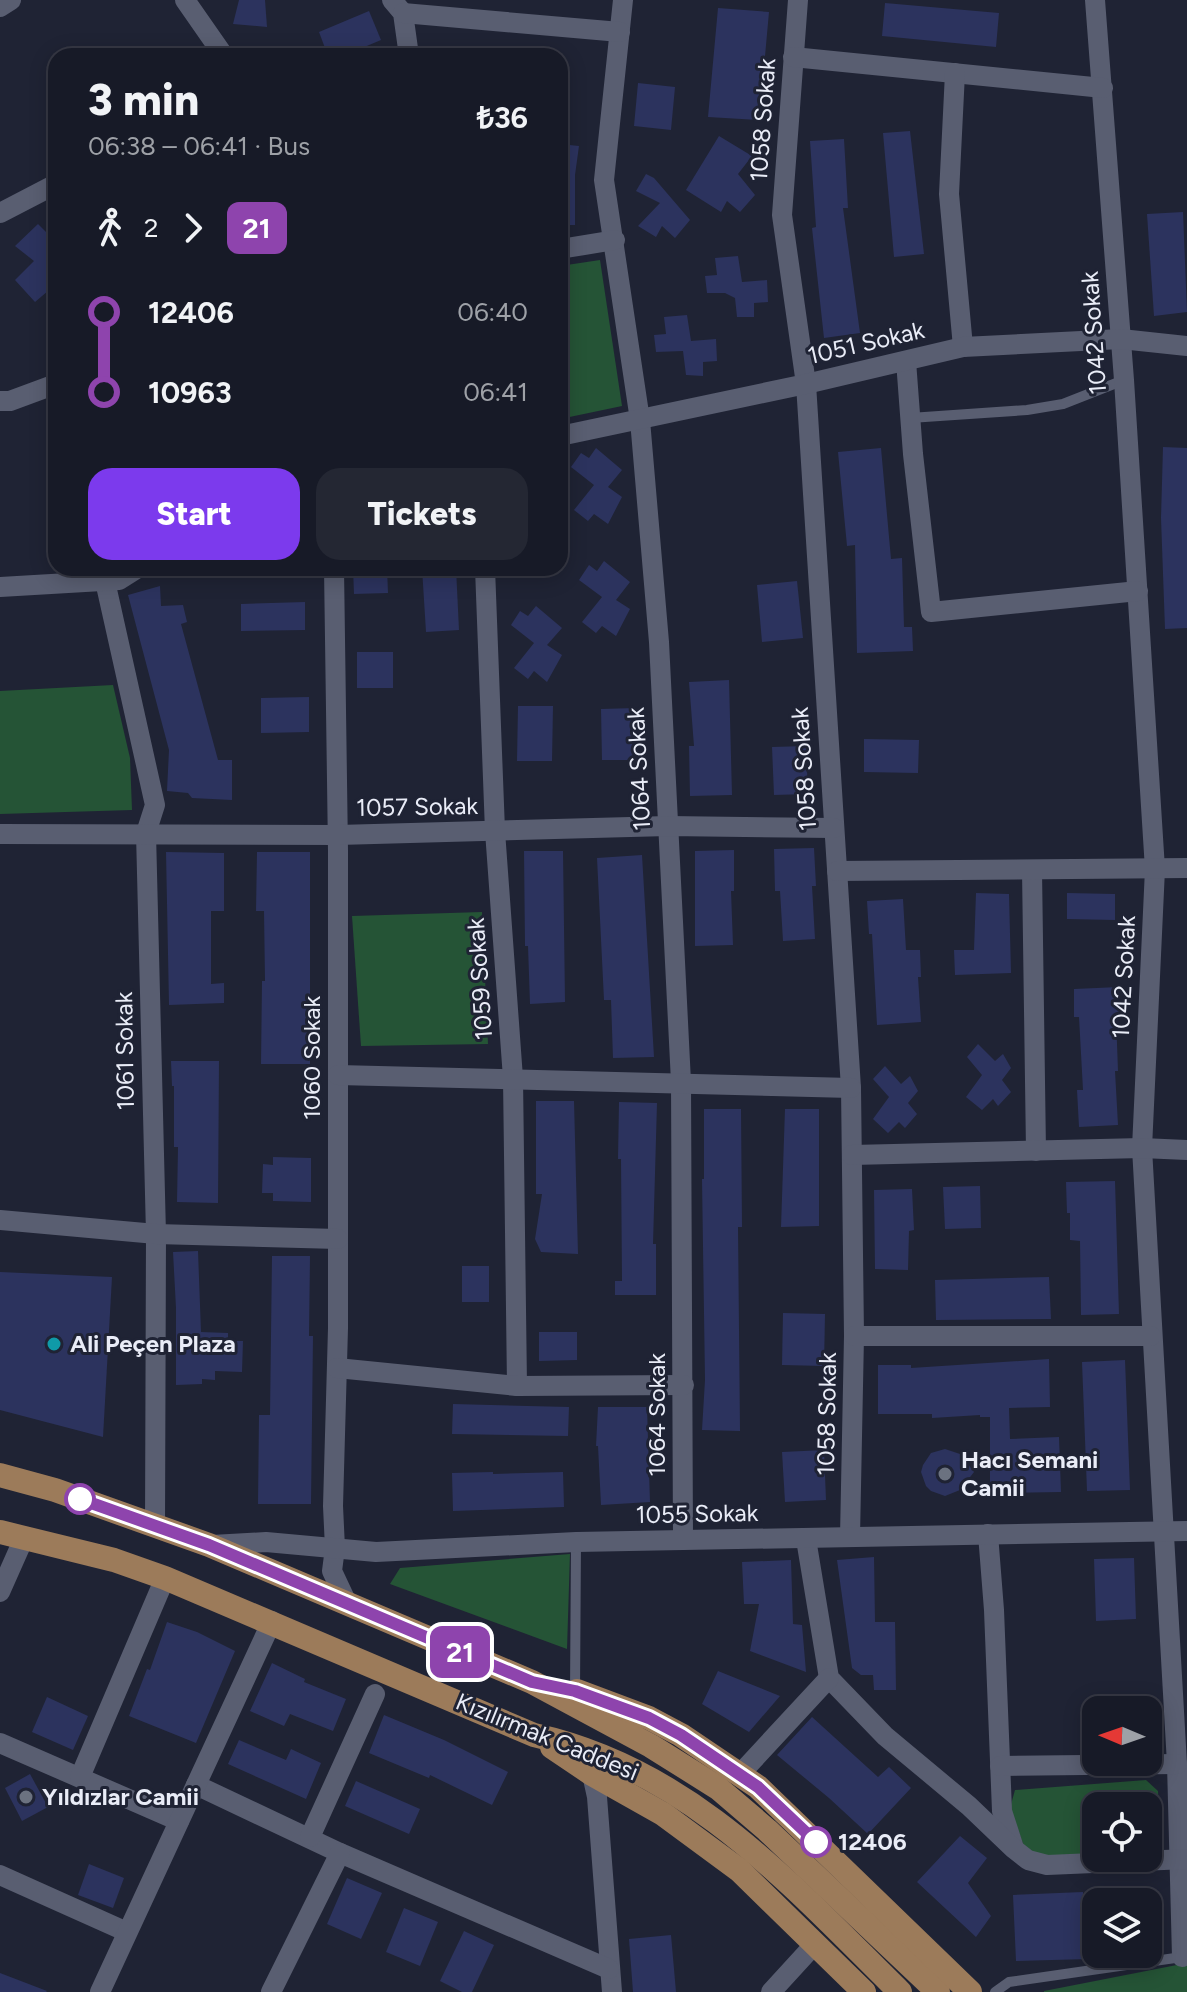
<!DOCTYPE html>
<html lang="en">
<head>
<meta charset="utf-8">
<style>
	body { margin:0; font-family:Figtree,sans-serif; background:#242733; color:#f1f3f6; height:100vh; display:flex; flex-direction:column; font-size:30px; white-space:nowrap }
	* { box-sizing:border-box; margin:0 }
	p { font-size:26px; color:#9ea1a7 }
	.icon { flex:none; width:44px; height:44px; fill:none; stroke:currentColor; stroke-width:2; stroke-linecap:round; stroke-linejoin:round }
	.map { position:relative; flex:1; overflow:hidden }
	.sheet { position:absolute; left:48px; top:48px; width:520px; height:528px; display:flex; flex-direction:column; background:#171a27; border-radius:24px; box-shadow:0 4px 20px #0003,0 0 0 2px #363844 }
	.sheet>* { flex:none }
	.badge { padding:0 16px; border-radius:12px; font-size:28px; line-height:52px }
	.needle { width:52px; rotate:272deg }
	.buttons { position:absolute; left:1082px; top:1696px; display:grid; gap:16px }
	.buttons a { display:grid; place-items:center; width:80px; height:80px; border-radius:16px; background:#171a27; box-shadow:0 4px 20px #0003,0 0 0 2px #363844; font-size:40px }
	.map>.badge { position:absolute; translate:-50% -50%; box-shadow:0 0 0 4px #fff }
	.legs { display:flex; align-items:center; gap:12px; height:88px; padding:0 40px; font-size:26px }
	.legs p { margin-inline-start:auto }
	.headline { display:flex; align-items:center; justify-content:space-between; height:136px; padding:0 40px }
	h1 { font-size:44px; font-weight:800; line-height:60px }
	.button { display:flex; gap:16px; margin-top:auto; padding:16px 40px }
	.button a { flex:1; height:92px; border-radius:24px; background:#7c3aed; color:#fff; font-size:32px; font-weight:800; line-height:92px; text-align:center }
	.button a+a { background:#242733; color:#f1f3f6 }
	ul { padding:0 40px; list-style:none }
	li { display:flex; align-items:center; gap:28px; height:80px; font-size:30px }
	li i { display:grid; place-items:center; width:12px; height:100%; margin:0 10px; background:currentColor }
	li i::after { content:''; width:20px; height:20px; margin:-10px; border:6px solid; border-radius:50%; background:#171a27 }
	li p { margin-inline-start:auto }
	li:first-child i { background:linear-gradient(#0000 50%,currentColor 0) }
	li:last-child i { background:linear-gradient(currentColor 50%,#0000 0) }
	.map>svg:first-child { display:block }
	.green { fill:#255436 }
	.building { fill:#2c335e }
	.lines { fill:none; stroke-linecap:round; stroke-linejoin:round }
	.service { stroke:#595e71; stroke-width:10 }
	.minor { stroke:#595e71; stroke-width:20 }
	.primary { stroke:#9c7b5a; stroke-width:24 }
	.line-1-casing { stroke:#fff; stroke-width:18 }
	.line-1 { stroke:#8e44ad; stroke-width:12 }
	.culture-dot { fill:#0f9aa8; stroke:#1f2334; stroke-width:3 }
	.worship-dot { fill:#6b7280; stroke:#1f2334; stroke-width:3 }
	.stop-1-dot { fill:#fff; stroke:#8e44ad; stroke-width:4 }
	.labels { text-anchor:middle; stroke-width:6; stroke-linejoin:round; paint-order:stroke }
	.street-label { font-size:24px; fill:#e9ecf7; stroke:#1f2334 }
	.poi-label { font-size:24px; font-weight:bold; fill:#e9ecf7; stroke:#1f2334; text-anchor:start }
	.stop-label { font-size:24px; font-weight:bold; fill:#e9ecf7; stroke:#1f2334; text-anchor:start }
</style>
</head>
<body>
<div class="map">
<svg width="1187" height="1992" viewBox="0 0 1187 1992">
	<rect width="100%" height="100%" fill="#1f2334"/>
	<g class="green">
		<path d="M600,260L622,406L560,419V266Z"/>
		<path d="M113,685L130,758L132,810L0,814V691Z"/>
		<path d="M482,912L488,1044L361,1046L352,916Z"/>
		<path d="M570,1554L567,1649L390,1584L400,1568Z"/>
		<path d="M1146,1780L1158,1791C1159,1813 1163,1831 1148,1848V1806H1096V1855L1043,1857L1025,1849L1010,1808L1015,1790Z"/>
		<path d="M1187,1963V1992H1044V1991Z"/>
	</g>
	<g class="building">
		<path d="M239,0H265L267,27L233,24Z"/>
		<path d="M885,3L999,13L996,47L882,36Z"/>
		<path d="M718,8L769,12L765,56H761L758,120L708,117Z"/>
		<path d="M369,11L381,40L343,56H328L319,32Z"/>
		<path d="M638,83L675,87L671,130L634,126Z"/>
		<path d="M910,131L924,254L894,257L883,133Z"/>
		<path d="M719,136L752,156L738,174L755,195L740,212L727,201L721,212L686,190Z"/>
		<path d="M844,139L848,208H843L860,333L824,338L812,228L816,227L810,141Z"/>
		<path d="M560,144L579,146L575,175V225H560Z"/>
		<path d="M646,174L654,178L690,220L675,238L662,226L656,237L638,226L660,203L636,191Z"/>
		<path d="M1183,212L1187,312L1154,316L1147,214Z"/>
		<path d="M38,224L56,242V256L47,263L54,273L50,277L55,285L35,302L15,280L34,261L15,246Z"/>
		<path d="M738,256L742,282L767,280L768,302L754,303V317H737L735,298L725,293H707L705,276L717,275L715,258Z"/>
		<path d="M687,315L691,341L716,339L717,361L703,362V376L686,375L683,351L656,352L654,335L666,334L664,317Z"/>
		<path d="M1163,447L1187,448V628L1165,629L1161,518Z"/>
		<path d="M596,448L622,470L608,487L622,497L608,524L594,514L588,521L574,510L594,485L571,467L581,453L589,458Z"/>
		<path d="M881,448L891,559L902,558L904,627H912L913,651L857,653L855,545L847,546L838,452Z"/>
		<path d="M604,561L630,582L616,600L630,609L616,636L602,626L596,633L582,622L602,597L579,580L589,565L597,571Z"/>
		<path d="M353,568H387L388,593L354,594Z"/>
		<path d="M422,568H456L459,630L426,632Z"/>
		<path d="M797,581L803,638L762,642L757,585Z"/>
		<path d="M160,586L161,606L183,605L187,622L181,624L218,760H232V800L192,798L188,793L167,791L169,750L128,595Z"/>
		<path d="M305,602V630L241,631V604Z"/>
		<path d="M536,606L562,628L547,645L562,655L547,682L534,671L528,679L514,668L534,643L511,625L520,611L528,616Z"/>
		<rect x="357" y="652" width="36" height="36"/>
		<path d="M729,680L732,795L690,796L689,746H694L689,682Z"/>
		<path d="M309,697V732L261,733V698Z"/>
		<path d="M518,706H553L552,761H517Z"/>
		<path d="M635,708V760H602L601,709Z"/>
		<path d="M864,739L919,740L918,773L864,772Z"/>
		<path d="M806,746L808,794L774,795L772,747Z"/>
		<path d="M814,848L816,886H812L815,939L783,941L780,891H775L774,849Z"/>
		<path d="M734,850V891H731L733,945L695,946V851Z"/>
		<path d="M524,851H563L565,1002L530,1004L528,946H525Z"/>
		<path d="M166,852L224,853V911H211V984L224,983V1003L169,1005Z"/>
		<path d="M257,852H310V1064H261L262,981H265L264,911H256Z"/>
		<path d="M642,855L654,1057L613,1058L611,1000H604L597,858Z"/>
		<path d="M976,893L1009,894L1011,973L955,975L954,950H974Z"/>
		<path d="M1067,893L1115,894V920L1067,919Z"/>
		<path d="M903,899L906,950H920L921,977H918L921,1022L877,1025L872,934H869L867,901Z"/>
		<path d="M1119,987V1016H1116L1118,1071H1115L1118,1125L1079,1127L1077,1090H1083L1079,1017H1074V989Z"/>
		<path d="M978,1044L995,1061L1003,1054L1011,1068L1002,1080L1011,1092L998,1106L993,1099L982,1110L966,1097L982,1075L967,1057Z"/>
		<path d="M171,1061H219L218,1203L177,1202L178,1147H174V1086H172Z"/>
		<path d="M885,1066L901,1084L910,1076L918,1091L908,1103L917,1114L905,1128L899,1122L888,1133L873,1119L889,1097L873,1079Z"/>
		<path d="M536,1101H574L578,1254L541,1252L535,1239L542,1194H536Z"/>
		<path d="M619,1102L657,1103L653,1244H656V1295H615V1281H622L621,1159H618Z"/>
		<path d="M704,1109H741L742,1227H738L740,1431L702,1430L705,1380L702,1179H704Z"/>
		<path d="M785,1109H819V1226L781,1227Z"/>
		<path d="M273,1157L311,1158V1202L273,1201V1193H262L263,1164L273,1165Z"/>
		<path d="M1115,1181L1119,1314L1081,1315L1080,1241L1070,1240V1213H1067L1066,1182Z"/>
		<path d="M980,1186L981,1228L945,1229L943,1187Z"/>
		<path d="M912,1189L914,1230L909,1231L908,1270L875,1269L874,1190Z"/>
		<path d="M198,1251L201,1332L228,1333V1341H243L242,1372L215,1371V1380L202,1379V1384L176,1385V1308L173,1252Z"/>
		<path d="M272,1256H310L309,1336H313L311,1504H258L259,1415H270Z"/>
		<rect x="462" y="1266" width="27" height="36"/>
		<path d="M0,1272L112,1277L103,1437L0,1410Z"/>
		<path d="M1049,1277L1051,1319L936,1320L935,1280Z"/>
		<path d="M783,1313L825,1314L824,1366L782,1365Z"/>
		<path d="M539,1332H577V1360L539,1361Z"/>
		<path d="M1049,1359L1050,1407L1009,1408L1010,1439L1059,1437L1061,1492L990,1493V1417H980V1415L932,1418V1414H878V1365H911V1368Z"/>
		<path d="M1125,1360L1130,1490L1087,1491L1082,1362Z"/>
		<path d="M453,1404L569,1407L568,1436L452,1434Z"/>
		<path d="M598,1407H647L650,1502L601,1505L598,1446H596Z"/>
		<path d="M945,1449L960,1454L974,1472L960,1490L945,1496L931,1491L926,1486L921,1472L923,1465L931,1453Z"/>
		<path d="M824,1450L826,1500L785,1502L782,1452Z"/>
		<path d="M493,1472V1474L563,1472L564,1507L453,1511L452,1473Z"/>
		<path d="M874,1557L875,1622H895L896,1690H874L873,1675H861L852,1668L837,1560Z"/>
		<path d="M1134,1558L1136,1619L1096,1621L1094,1559Z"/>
		<path d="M791,1560L793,1624L802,1625L806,1672L750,1651L759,1604H744L742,1562Z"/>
		<path d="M167,1622L197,1632L235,1651L196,1743L129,1716L147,1669L150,1670Z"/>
		<path d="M272,1663L305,1679L304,1682L346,1699L333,1731L290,1714L284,1726L250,1711Z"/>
		<path d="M718,1671L780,1696L749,1732L702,1704Z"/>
		<path d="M47,1697L88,1716L73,1750L32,1732Z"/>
		<path d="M384,1715L444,1740L508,1772L492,1805L430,1775L429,1778L369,1753Z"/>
		<path d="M812,1717L878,1777L889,1767L911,1788L868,1834L829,1798L777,1755Z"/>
		<path d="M239,1740L286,1760L291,1749L321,1763L306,1799L228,1764Z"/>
		<path d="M30,1774L48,1807L22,1821L5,1788Z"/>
		<path d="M356,1781L420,1809L409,1834L345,1806Z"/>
		<path d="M960,1836L987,1858L968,1883L991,1916L976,1937L917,1882Z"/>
		<path d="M89,1864L124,1878L113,1908L78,1895Z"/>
		<path d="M347,1878L382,1893L361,1939L327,1924Z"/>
		<path d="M1083,1892L1084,1936L1088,1935L1089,1959L1016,1961L1013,1895Z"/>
		<path d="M404,1908L438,1922L420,1966L386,1952Z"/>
		<path d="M464,1931L494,1945L472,1992H462L440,1981Z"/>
		<path d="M671,1935L676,1992H633L629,1939Z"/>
		<path d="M0,1973L47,1991L46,1992H0Z"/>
	</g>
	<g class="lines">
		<g class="service">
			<path d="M910,418L1027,410L1063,404L1124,380"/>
			<path d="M575,1691L576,1542"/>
			<path d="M995,1992L1009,1982L1182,1957"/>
		</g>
		<g class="minor">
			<path d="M185,0L224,56"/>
			<path d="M392,0L403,13L409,56"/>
			<path d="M623,0L604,180L640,420L659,642L681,1082L683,1540"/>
			<path d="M798,0L782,215L806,384L851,1088L854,1336L850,1537"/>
			<path d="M1095,0L1124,380L1155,869L1142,1148L1177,1764L1182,1957"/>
			<path d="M0,7L11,0"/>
			<path d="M403,13L620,32"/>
			<path d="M793,57L1103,88"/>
			<path d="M955,73L949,194L963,347"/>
			<path d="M0,213L56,184"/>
			<path d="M560,249L615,240"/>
			<path d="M906,361L913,454L931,612L1138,591"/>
			<path d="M0,401H10L56,384"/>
			<path d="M560,436L806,384L963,347L1121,339L1187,346"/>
			<path d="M334,568L338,851V1328L333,1506L335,1548L332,1571L347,1603"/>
			<path d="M485,568L495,831L513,1078L517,1386"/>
			<path d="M105,581L155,805L146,833L156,1234L155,1527"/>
			<path d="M0,587L119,580L138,568"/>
			<path d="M0,834L338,835L668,826L834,828"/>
			<path d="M1032,870L1036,1151"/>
			<path d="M837,871L1187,868"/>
			<path d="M338,1075L851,1088"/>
			<path d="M852,1155L1142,1148L1187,1150"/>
			<path d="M0,1220L156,1234L338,1239"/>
			<path d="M854,1336H1151"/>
			<path d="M337,1368L517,1386L684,1385"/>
			<path d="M988,1534L994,1610L1002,1811L1014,1848"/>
			<path d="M806,1539L829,1678L885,1736L969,1806L1014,1849L1028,1860L1047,1865L1187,1859"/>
			<path d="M212,1545L266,1542L376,1552L576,1542L1187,1531"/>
			<path d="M0,1592L24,1538"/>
			<path d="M0,1743L179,1821"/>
			<path d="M1000,1766L1177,1764"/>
			<path d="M741,1773L829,1678"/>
			<path d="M592,1774L597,1797L612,1992"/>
			<path d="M80,1777L165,1578"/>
			<path d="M196,1785L340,1853L609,1969"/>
			<path d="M310,1837L375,1694"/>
			<path d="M0,1875L127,1932"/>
			<path d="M100,1992L272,1621"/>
			<path d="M271,1992L340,1853"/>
			<path d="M771,1992L814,1945"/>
		</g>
		<g class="primary">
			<path d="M0,1475L55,1490L209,1545L532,1682L651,1746L718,1788L767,1830L938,1992"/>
			<path d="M0,1532L114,1560L165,1578L534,1735C690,1769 791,1885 900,1992"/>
			<path d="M577,1691L649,1718L681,1735L758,1787L970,1992"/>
			<path d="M552,1747L592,1774L663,1814L739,1870L864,1992"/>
		</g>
	</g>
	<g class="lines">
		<g class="line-1-casing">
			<path id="line-1" d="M80,1499L209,1545L532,1682L575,1691L649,1718L681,1735L758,1787L816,1842"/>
		</g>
		<use href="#line-1" class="line-1"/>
	</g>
	<circle class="culture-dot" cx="54" cy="1344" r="8"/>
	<g class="worship-dot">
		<circle cx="945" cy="1474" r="8"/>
		<circle cx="26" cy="1797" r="8"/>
	</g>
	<g class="stop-1-dot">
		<circle cx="80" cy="1499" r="14"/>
		<circle cx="816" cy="1842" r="14"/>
	</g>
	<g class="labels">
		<g class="street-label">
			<text transform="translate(763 120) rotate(-86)" y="8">1058 Sokak</text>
			<text transform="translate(1094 333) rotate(-94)" y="8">1042 Sokak</text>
			<text transform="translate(866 343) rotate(-13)" y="8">1051 Sokak</text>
			<text transform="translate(639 769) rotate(-93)" y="8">1064 Sokak</text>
			<text transform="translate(804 769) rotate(-94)" y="8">1058 Sokak</text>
			<text transform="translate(417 807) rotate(-1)" y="8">1057 Sokak</text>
			<text transform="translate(1124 977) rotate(-87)" y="8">1042 Sokak</text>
			<text transform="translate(480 979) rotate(-94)" y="8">1059 Sokak</text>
			<text transform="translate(125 1051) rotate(-91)" y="8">1061 Sokak</text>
			<text transform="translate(312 1058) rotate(-90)" y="8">1060 Sokak</text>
			<text transform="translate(827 1414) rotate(-89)" y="8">1058 Sokak</text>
			<text transform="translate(657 1415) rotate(-90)" y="8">1064 Sokak</text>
			<text transform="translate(697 1514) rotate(-1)" y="8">1055 Sokak</text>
			<text transform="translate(547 1737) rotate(22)" y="8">Kızılırmak Caddesi</text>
		</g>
		<g class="poi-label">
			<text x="70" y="1352">Ali Peçen Plaza</text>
			<text x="961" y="1468">Hacı Semani<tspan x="961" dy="28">Camii</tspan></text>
			<text x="42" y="1805">Yıldızlar Camii</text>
		</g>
		<g class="stop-label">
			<text x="838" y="1850">12406</text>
		</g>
	</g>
</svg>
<div class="buttons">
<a><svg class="needle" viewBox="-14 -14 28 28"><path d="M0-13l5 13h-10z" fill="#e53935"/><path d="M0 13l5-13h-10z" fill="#9ea1a7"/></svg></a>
<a><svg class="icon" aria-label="locate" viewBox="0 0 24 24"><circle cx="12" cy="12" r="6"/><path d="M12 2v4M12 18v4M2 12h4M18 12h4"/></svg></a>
<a><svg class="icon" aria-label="layers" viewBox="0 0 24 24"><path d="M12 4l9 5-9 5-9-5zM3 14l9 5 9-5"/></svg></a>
</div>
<b class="badge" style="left:460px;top:1652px;background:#8e44ad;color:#fff">21</b>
<section class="sheet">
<div class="headline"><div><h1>3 min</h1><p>06:38 – 06:41 · Bus</p></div><b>₺36</b></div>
<div class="legs"><svg class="icon" aria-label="walk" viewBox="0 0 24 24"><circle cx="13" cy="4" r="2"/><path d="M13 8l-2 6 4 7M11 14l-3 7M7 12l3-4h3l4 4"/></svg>2<svg class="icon" aria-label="forward" viewBox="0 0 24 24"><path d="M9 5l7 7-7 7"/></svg><b class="badge" style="background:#8e44ad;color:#fff">21</b></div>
<ul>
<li><i style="color:#8e44ad"></i><b>12406</b><p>06:40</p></li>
<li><i style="color:#8e44ad"></i><b>10963</b><p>06:41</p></li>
</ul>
<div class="button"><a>Start</a><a>Tickets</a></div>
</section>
</div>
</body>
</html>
